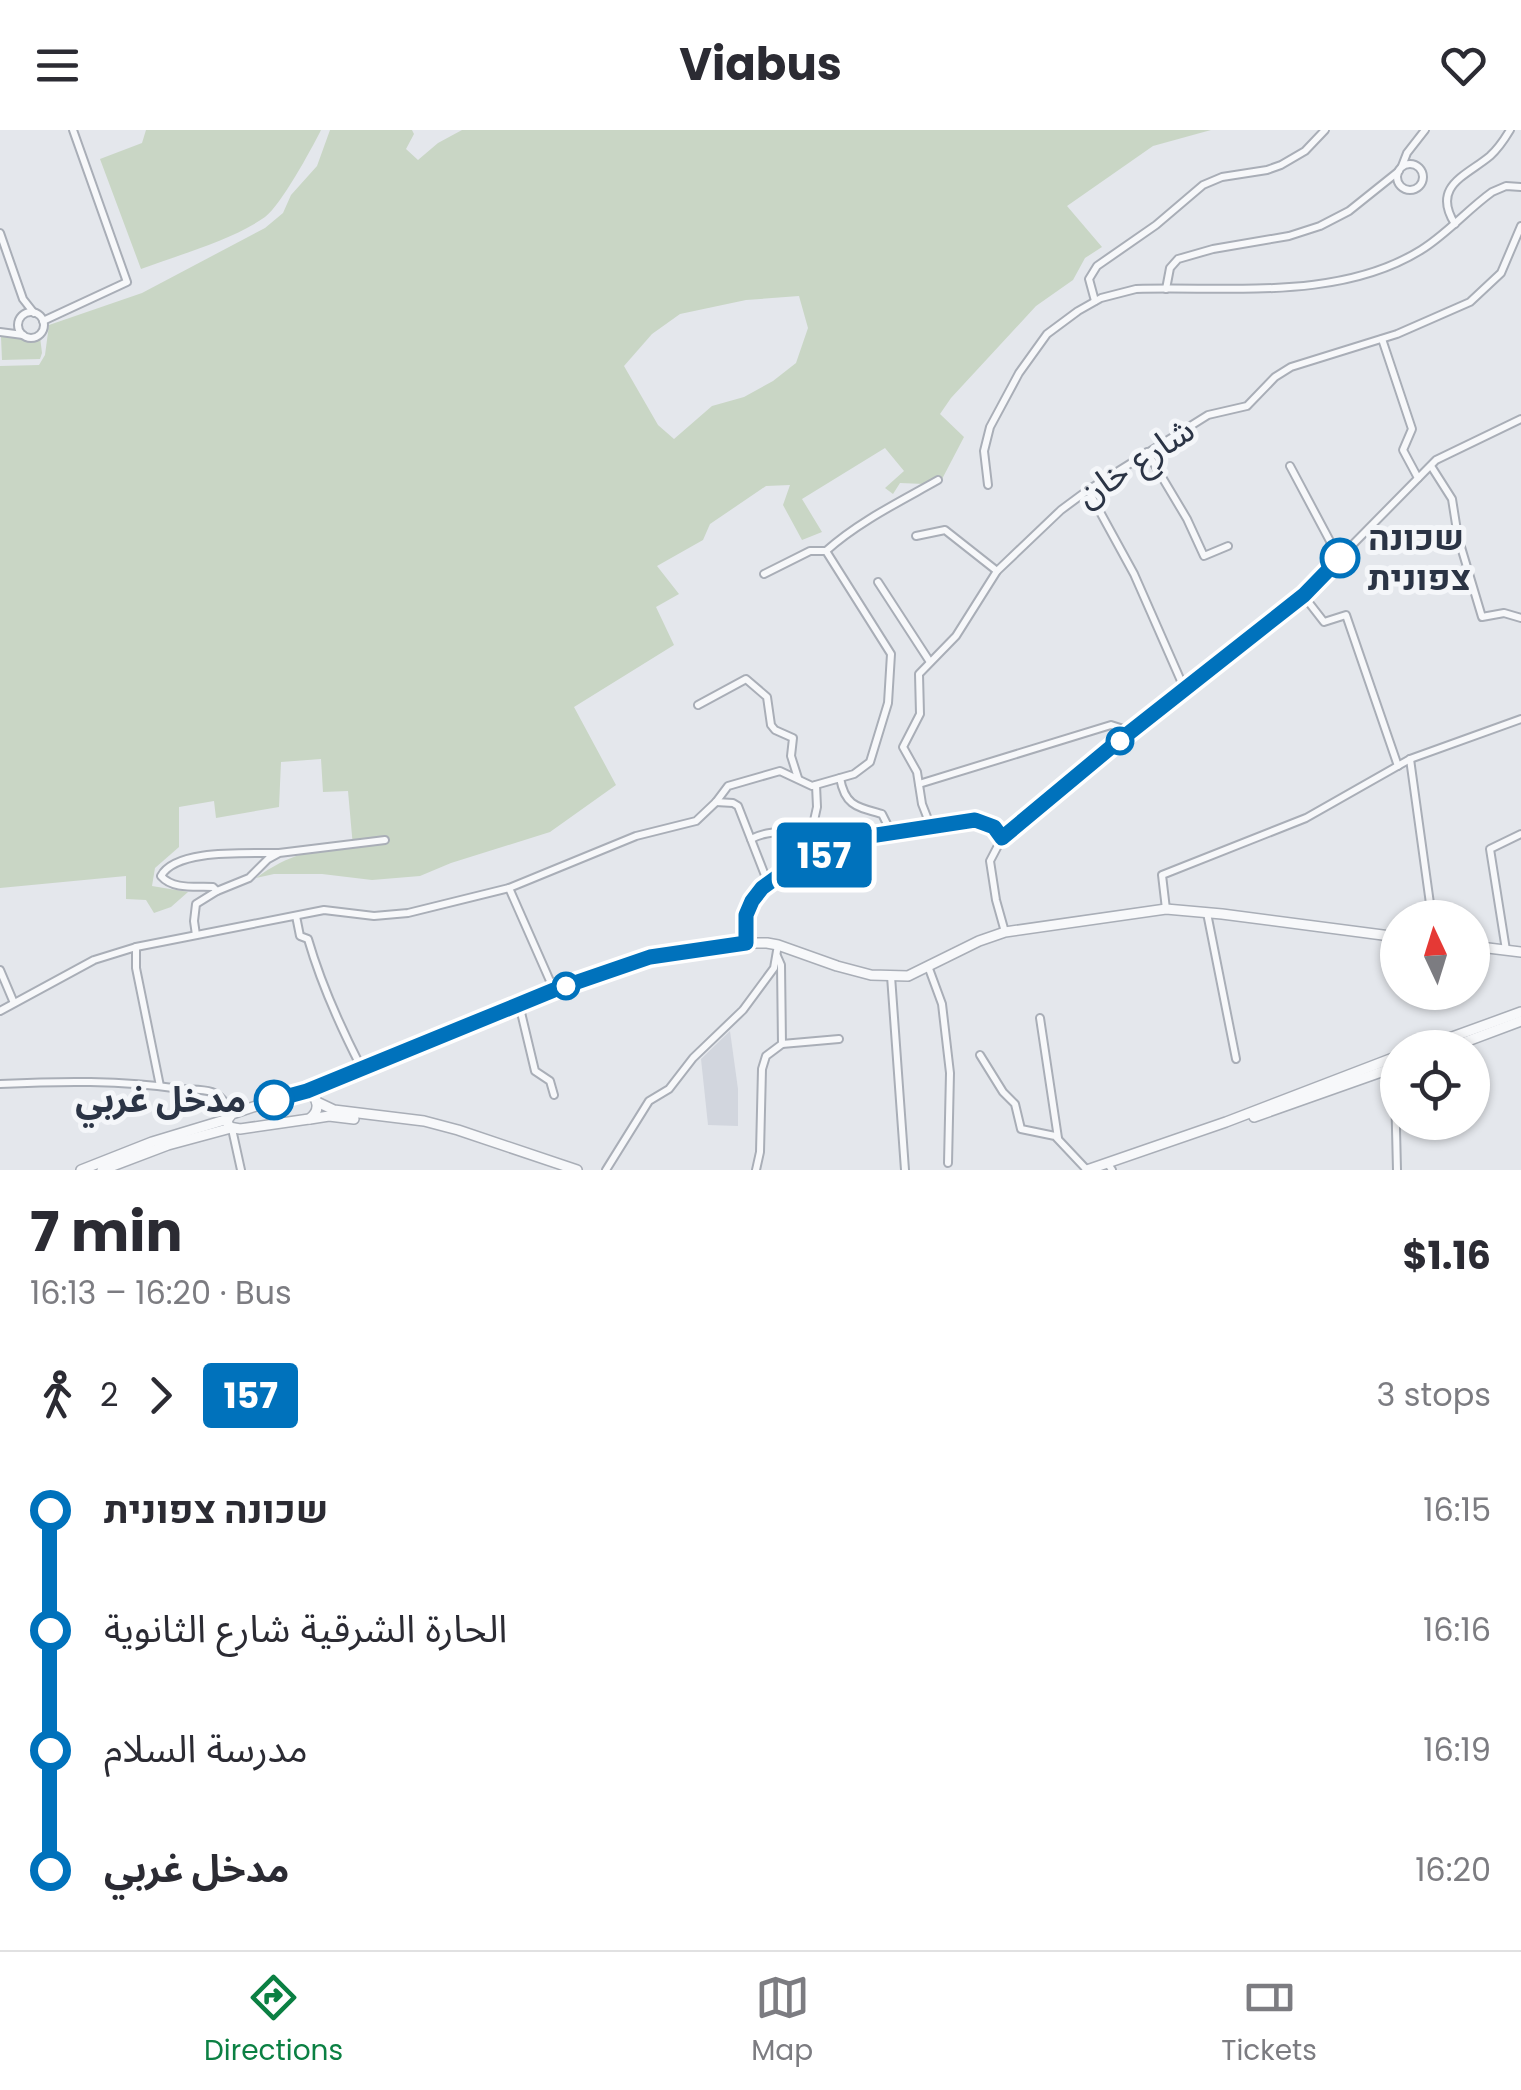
<!DOCTYPE html>
<html lang="en">
<head>
<meta charset="utf-8">
<style>
	body { margin:0; font-family:Poppins,"Noto Sans Arabic",Heebo,sans-serif; background:#f7f7f7; color:#2b2b33; height:100vh; display:flex; flex-direction:column; font-size:38px; white-space:nowrap }
	* { box-sizing:border-box; margin:0 }
	p { font-size:32px; color:#7c7c81 }
	.icon { flex:none; width:55px; height:55px; fill:none; stroke:currentColor; stroke-width:2; stroke-linecap:round; stroke-linejoin:round }
	.map { position:relative; height:1040px; overflow:hidden }
	.sheet { display:flex; flex-direction:column; background:#fff; flex:1 }
	.sheet>* { flex:none }
	.badge { padding:0 20px; border-radius:8px; font-size:35px; line-height:65px }
	.needle { width:65px; rotate:356deg }
	.buttons { position:absolute; left:1380px; top:770px; display:grid; gap:20px }
	.buttons a { display:grid; place-items:center; width:110px; height:110px; border-radius:50%; background:#fff; box-shadow:0 2px 8px #0004; font-size:50px }
	.map>.badge { position:absolute; translate:-50% -50%; box-shadow:0 0 0 5px #fff }
	.legs { display:flex; align-items:center; gap:15px; height:110px; padding:0 30px; font-size:32px }
	.legs p { margin-inline-start:auto }
	.summary { display:flex; align-items:center; justify-content:space-between; height:170px; padding:0 30px }
	h1 { font-size:55px; font-weight:700; line-height:75px }
	ul { padding:0 30px; list-style:none }
	li { display:flex; align-items:center; gap:35px; height:120px; font-size:38px }
	li i { display:grid; place-items:center; width:15px; height:100%; margin:0 12px; background:currentColor }
	li i::after { content:''; width:25px; height:25px; margin:-12px; border:8px solid; border-radius:50%; background:#fff }
	li p { margin-inline-start:auto }
	li:first-child i { background:linear-gradient(#0000 50%,currentColor 0) }
	li:last-child i { background:linear-gradient(currentColor 50%,#0000 0) }
	header { display:flex; justify-content:space-between; align-items:center; height:130px; padding:0 30px; background:#fff; font-size:45px; font-weight:700 }
	.tabs { display:flex; justify-content:space-around; align-items:center; height:140px; border-top:2px solid #e1e1e2; background:#fff; font-size:28px; color:#7c7c81 }
	.tabs a { display:grid; justify-items:center; gap:5px }
	.tabs .selected { color:#0b8043 }
	.map>svg:first-child { display:block }
	.built { fill:#d2d6de }
	.green { fill:#c9d6c5; fill-rule:evenodd }
	.lines { fill:none; stroke-linecap:round; stroke-linejoin:round }
	.minor-casing { stroke:#a9aeb7; stroke-width:10 }
	.tertiary-casing { stroke:#a9aeb7; stroke-width:12 }
	.minor { stroke:#f7f8fa; stroke-width:6 }
	.tertiary { stroke:#f7f8fa; stroke-width:9 }
	.line-1-casing { stroke:#fff; stroke-width:22 }
	.line-1 { stroke:#0072bc; stroke-width:15 }
	.stop-1-dot { fill:#fff; stroke:#0072bc; stroke-width:5 }
	.labels { text-anchor:middle; stroke-width:10; stroke-linejoin:round; paint-order:stroke }
	.street-label { font-size:35px; fill:#2b3445; stroke:#f4f6f9 }
	.stop-label { font-size:35px; font-weight:bold; fill:#2b3445; stroke:#f4f6f9; text-anchor:start }
</style>
</head>
<body>
<header><svg class="icon" aria-label="menu" viewBox="0 0 24 24"><path d="M4 6h16M4 12h16M4 18h16"/></svg>Viabus<svg class="icon" aria-label="heart" viewBox="0 0 24 24"><path d="M12 20l-8-8c-3-5 5-10 8-4 3-6 11-1 8 4z"/></svg></header>
<div class="map">
<svg width="1521" height="1040" viewBox="0 0 1521 1040">
	<rect width="100%" height="100%" fill="#e4e7ec"/>
	<path class="built" d="M730,901L738,959V996L708,995L701,929Z"/>
	<g class="green">
		<path d="M146,0H321C311,20 281,75 265,87C233,110 178,125 141,139L100,29L142,13Z"/>
		<path d="M330,0H412L414,4L406,19L418,30L438,13L462,0H1211L1153,16L1067,76L1102,117L1085,128L1073,150L1036,176L951,268L940,284L964,307L941,351L924,354L900,353L893,364L885,358L904,341L885,318L802,369L822,402L802,410L783,375L790,355L766,356L710,394L703,410L657,436L679,464L656,477L674,515L574,577L616,655L550,702L451,733L420,746L372,750L322,744H274L256,748C289,724 313,719 353,717L348,661L323,662L321,629L281,632L279,677L216,688L214,671L179,677V717L155,738L152,756L188,762L171,777L154,783L146,770L126,769V746L0,758V236L39,235L45,225L49,195L142,163L265,98L283,83L291,65L317,36ZM799,166L808,198L796,233L773,251L744,267L712,276L674,309L658,295L624,236L652,204L680,184L746,170Z"/>
		<path d="M20,206L30,211L40,207L42,223L40,229L2,230L1,207Z"/>
	</g>
	<g class="lines">
		<g class="minor-casing">
			<g id="minor">
				<circle cx="1410" cy="47" r="13"/>
				<path d="M1402,36L1407,23L1425,0"/>
				<path d="M1455,94C1431,56 1466,46 1490,26C1499,18 1504,10 1510,0"/>
				<path d="M0,103L23,169L34,183"/>
				<path d="M1166,159L1170,138L1178,129L1213,119L1289,106L1320,96L1349,81L1399,41"/>
				<path d="M1095,171L1089,149L1097,136L1156,95L1203,55L1222,47L1267,40L1281,35L1305,21L1325,0"/>
				<circle cx="31" cy="195" r="13"/>
				<path d="M43,191L127,152L73,0"/>
				<path d="M0,202L23,205"/>
				<path d="M1382,209L1412,299L1403,320L1418,348"/>
				<path d="M1147,322L1187,389L1204,426L1228,416"/>
				<path d="M1290,336L1339,428"/>
				<path d="M1431,336L1452,369L1458,407L1482,487L1504,483L1521,488"/>
				<path d="M988,355L984,321L990,297L1019,243L1047,204L1078,181L1101,168L1136,159C1229,156 1339,171 1421,120C1447,104 1467,80 1492,62L1506,56L1521,57"/>
				<path d="M1088,360L1134,444L1185,560"/>
				<path d="M916,406L945,400L997,441"/>
				<path d="M826,421C858,392 901,371 938,350"/>
				<path d="M764,444L810,421H826L891,524L888,573L870,632L854,644L840,648"/>
				<path d="M878,452L930,532"/>
				<path d="M1303,465L1324,492L1346,485L1398,636"/>
				<path d="M698,575L746,549L767,567L771,595L775,600L793,608L791,626L798,648"/>
				<path d="M1410,629L1432,788"/>
				<path d="M919,654L1111,595L1133,602"/>
				<path d="M716,672L733,673L738,676L768,753"/>
				<path d="M931,697L922,674L917,642L903,617L920,584L919,544L956,506L997,441L1061,380L1088,360L1208,285L1247,276L1275,247L1291,237L1397,204L1470,172L1501,143L1521,96"/>
				<path d="M751,709C771,698 794,705 813,695L817,677L816,655"/>
				<path d="M509,758L554,860"/>
				<path d="M217,761L213,757C196,756 173,760 161,746C176,718 249,724 278,723"/>
				<path d="M1166,779L1162,745L1306,688L1410,629L1521,589"/>
				<path d="M1207,783L1236,929"/>
				<path d="M296,786L300,806L308,809C321,854 340,896 361,937"/>
				<path d="M1005,802L996,770L990,731L1002,708L1111,618L1303,465L1436,330L1521,289"/>
				<path d="M196,805L194,791L196,774L217,761L249,748L268,729L279,723L385,710"/>
				<path d="M746,813L747,785L752,771L762,758L783,742L869,706L975,690L994,697L1002,708"/>
				<path d="M136,817V838L160,956"/>
				<path d="M1506,820L1490,719L1521,704"/>
				<path d="M928,836L942,874L950,943L948,1033"/>
				<path d="M0,840L14,873"/>
				<path d="M891,846L905,1040"/>
				<path d="M519,874L535,941L550,951L554,965"/>
				<path d="M0,881L94,830L136,817L324,780L374,786L408,783L509,758L636,706L696,691L716,672L728,656L780,641L812,656L840,648C845,676 857,677 882,684L891,702"/>
				<path d="M1040,888L1058,1008"/>
				<path d="M782,914L839,909"/>
				<path d="M980,925L1003,962L1015,974L1021,999L1055,1006L1087,1040"/>
				<path d="M1391,939L1395,958L1397,1040"/>
				<path d="M0,954C60,951 121,950 181,959C191,960 202,959 212,962C222,965 226,976 234,982"/>
				<path d="M232,999L241,1040"/>
				<path d="M1110,1037L1112,1040"/>
				<path d="M606,1040L649,971L669,959L693,928L743,880L774,838L778,815"/>
				<path d="M756,1040L760,1022L762,939L766,926L782,914L781,835L777,826"/>
			</g>
		</g>
		<g class="tertiary-casing">
			<g id="tertiary">
				<path d="M1472,816L1521,822"/>
				<path d="M1422,918L1521,882"/>
				<path d="M1449,918L1521,891"/>
				<path d="M307,961L318,955L554,860L650,827L683,820L746,813H767L778,815L837,836L871,845L908,846L979,811L1005,802L1166,779L1222,784L1398,807"/>
				<path d="M307,961C319,968 321,981 309,989L240,999L229,997L227,990L232,984L292,964Z"/>
				<path d="M317,972L334,980L424,991L458,1000L577,1040"/>
				<path d="M1254,987L1398,936"/>
				<path d="M310,989L329,986L354,989"/>
				<path d="M81,1040L152,1012L228,989"/>
				<path d="M102,1040L168,1015L231,998"/>
				<path d="M1087,1040L1226,992L1398,926"/>
			</g>
		</g>
		<use href="#minor" class="minor"/>
		<use href="#tertiary" class="tertiary"/>
	</g>
	<g class="lines">
		<g class="line-1-casing">
			<path id="line-1" d="M274,970L307,961L554,860L650,827L746,813V785L752,771L762,758L784,742L870,706L975,690L994,697L1002,708L1110,618L1304,465L1340,428"/>
		</g>
		<use href="#line-1" class="line-1"/>
	</g>
	<g class="stop-1-dot">
		<circle cx="1340" cy="428" r="18"/>
		<circle cx="1120" cy="611" r="12"/>
		<circle cx="566" cy="856" r="12"/>
		<circle cx="274" cy="970" r="18"/>
	</g>
	<g class="labels">
		<g class="street-label">
			<text transform="translate(1135 332) rotate(-33)" y="12">شارع خان</text>
		</g>
		<g class="stop-label">
			<text x="1368" y="420">שכונה<tspan x="1368" dy="40">צפונית</tspan></text>
			<text x="246" y="982" text-anchor="end">مدخل غربي</text>
		</g>
	</g>
</svg>
<div class="buttons">
<a><svg class="needle" viewBox="-14 -14 28 28"><path d="M0-13l5 13h-10z" fill="#e53935"/><path d="M0 13l5-13h-10z" fill="#7c7c81"/></svg></a>
<a><svg class="icon" aria-label="locate" viewBox="0 0 24 24"><circle cx="12" cy="12" r="6"/><path d="M12 2v4M12 18v4M2 12h4M18 12h4"/></svg></a>
</div>
<b class="badge" style="left:824px;top:725px;background:#0072bc;color:#fff">157</b>
</div>
<section class="sheet">
<div class="summary"><div><h1>7 min</h1><p>16:13 – 16:20 · Bus</p></div><b>$1.16</b></div>
<div class="legs"><svg class="icon" aria-label="walk" viewBox="0 0 24 24"><circle cx="13" cy="4" r="2"/><path d="M13 8l-2 6 4 7M11 14l-3 7M7 12l3-4h3l4 4"/></svg>2<svg class="icon" aria-label="forward" viewBox="0 0 24 24"><path d="M9 5l7 7-7 7"/></svg><b class="badge" style="background:#0072bc;color:#fff">157</b><p>3 stops</p></div>
<ul>
<li><i style="color:#0072bc"></i><b>שכונה צפונית</b><p>16:15</p></li>
<li><i style="color:#0072bc"></i><span>الحارة الشرقية شارع الثانوية</span><p>16:16</p></li>
<li><i style="color:#0072bc"></i><span>مدرسة السلام</span><p>16:19</p></li>
<li><i style="color:#0072bc"></i><b>مدخل غربي</b><p>16:20</p></li>
</ul>
</section>
<nav class="tabs">
<a class="selected"><svg class="icon" aria-label="directions" viewBox="0 0 24 24"><path d="M12 3l9 9-9 9-9-9zM9 14v-3h6M13 9l2 2-2 2"/></svg>Directions</a>
<a><svg class="icon" aria-label="map" viewBox="0 0 24 24"><path d="M3 6l6-2 6 2 6-2v14l-6 2-6-2-6 2zM9 4v14M15 6v14"/></svg>Map</a>
<a><svg class="icon" aria-label="tickets" viewBox="0 0 24 24"><path d="M3 7h18v10H3zM15 7v10"/></svg>Tickets</a>
</nav>
</body>
</html>
